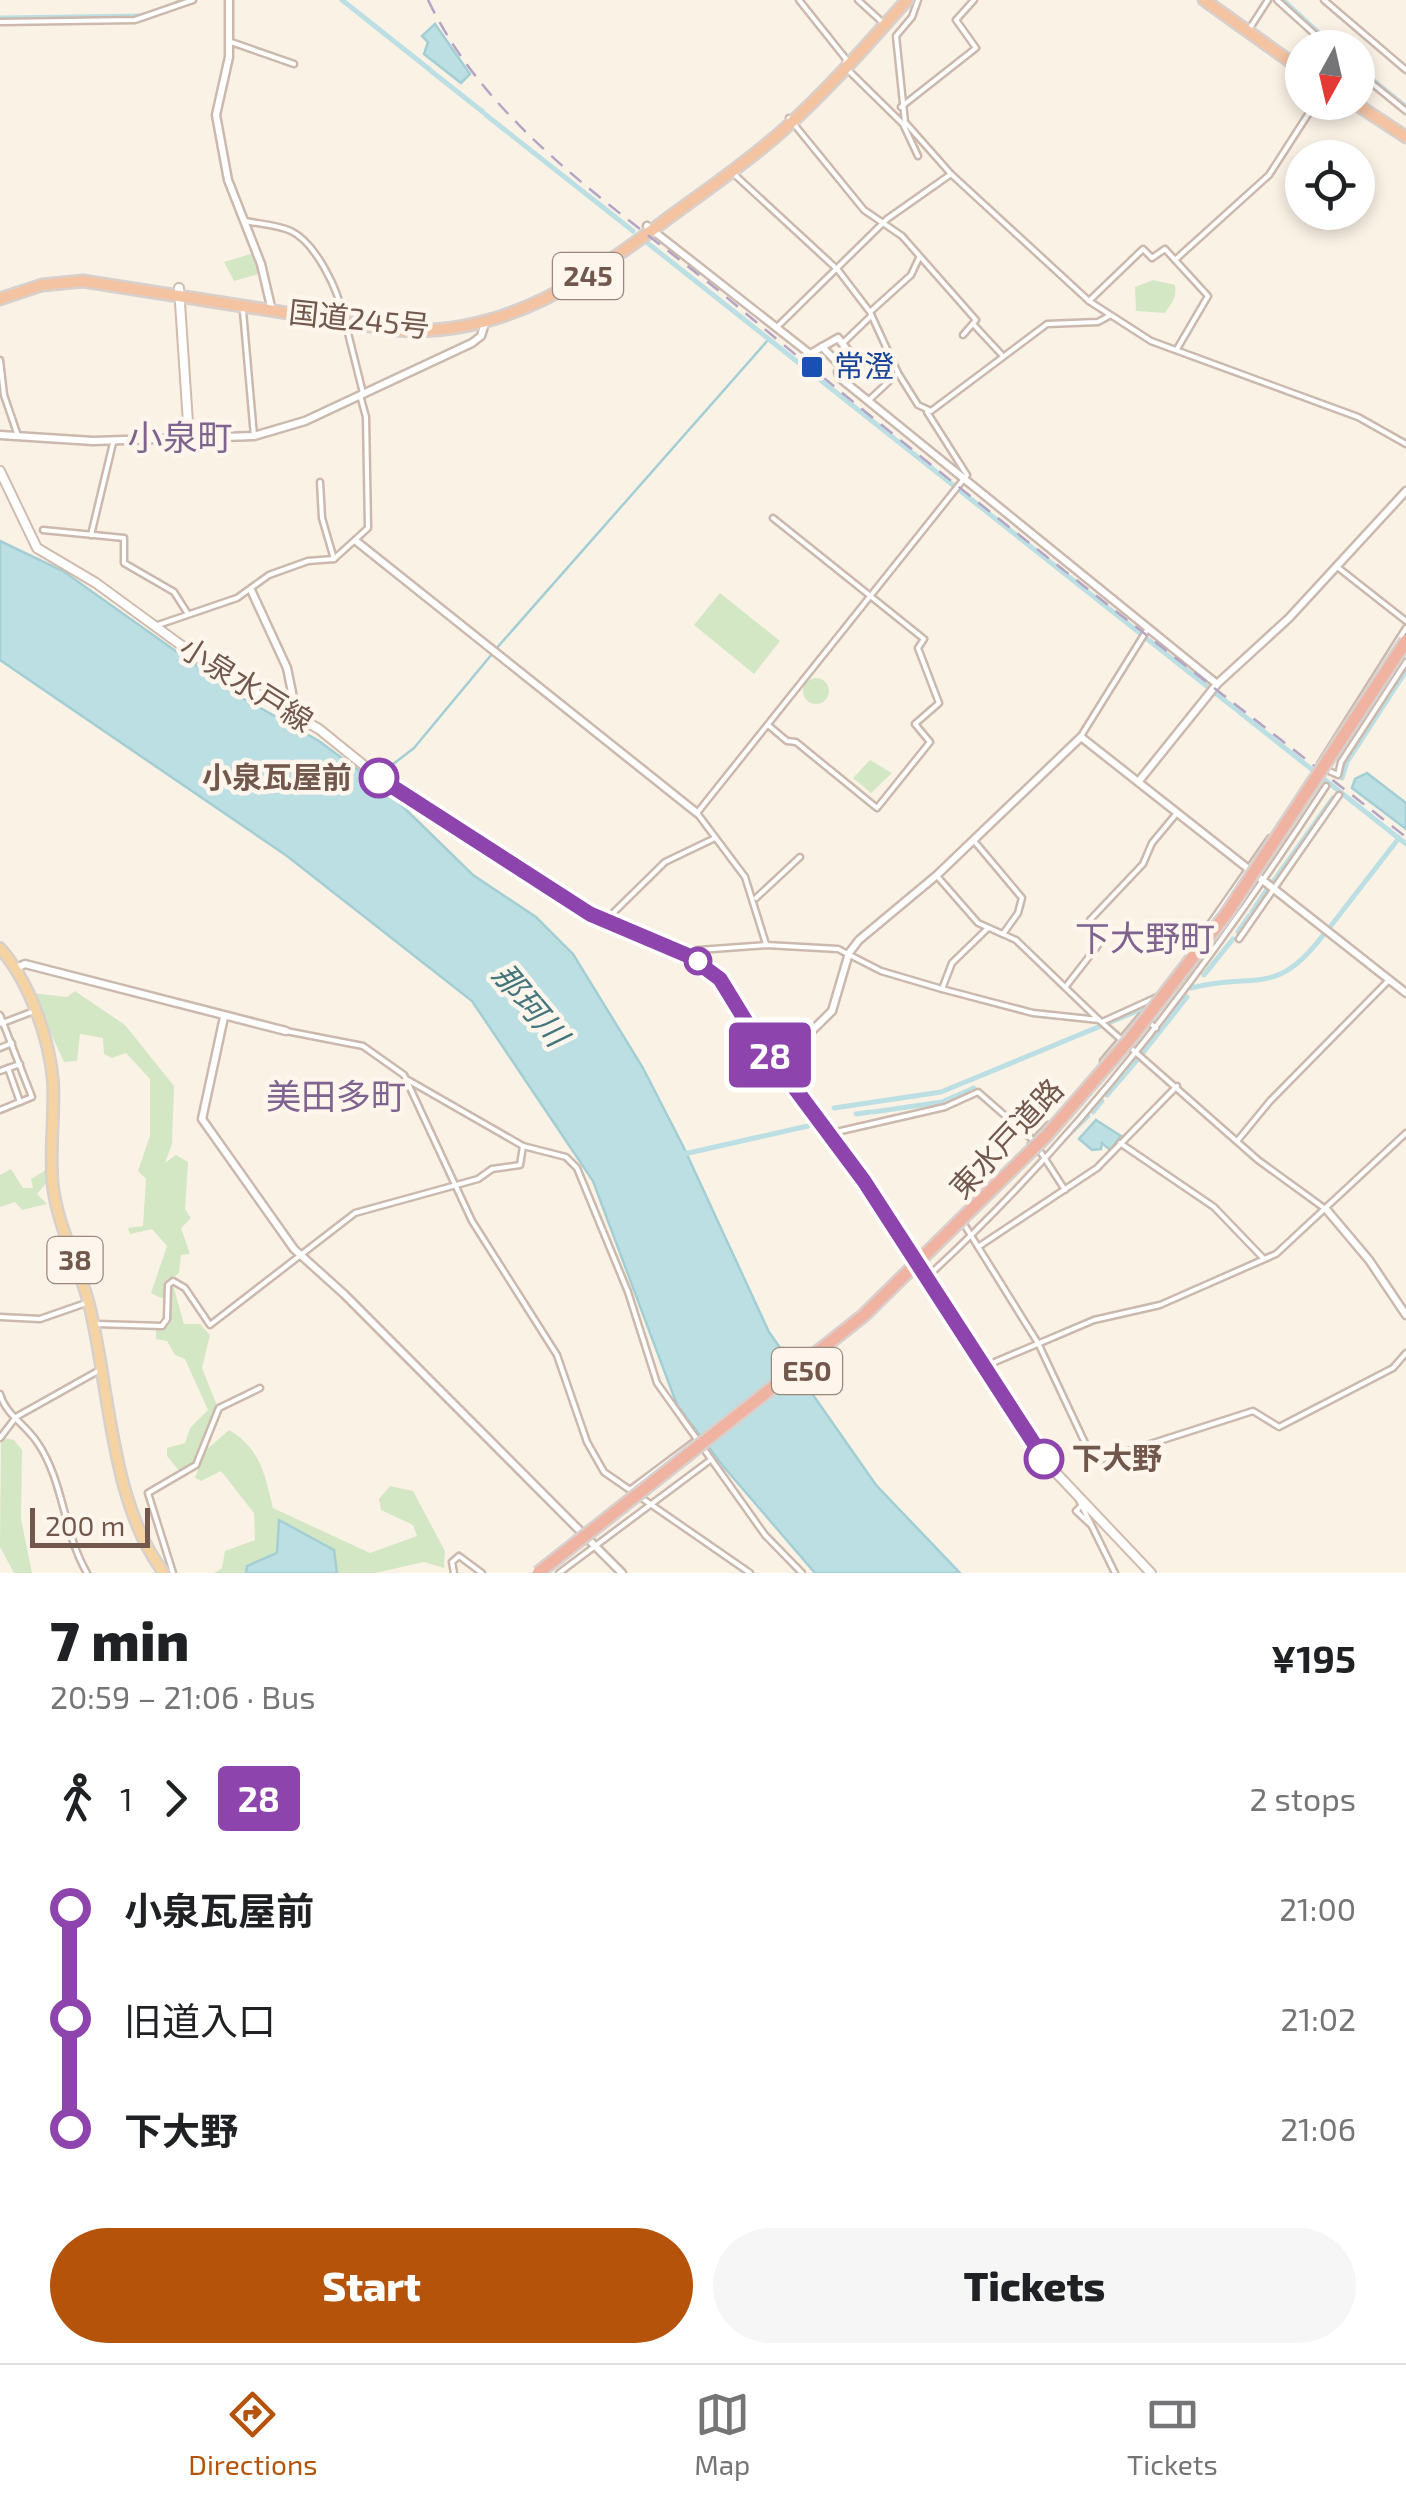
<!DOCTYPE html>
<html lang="en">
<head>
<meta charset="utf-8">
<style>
	body { margin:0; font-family:"Exo 2","Noto Sans JP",sans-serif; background:#f6f6f6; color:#202124; height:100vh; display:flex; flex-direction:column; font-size:38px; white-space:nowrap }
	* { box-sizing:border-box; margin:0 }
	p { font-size:32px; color:#757577 }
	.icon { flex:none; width:55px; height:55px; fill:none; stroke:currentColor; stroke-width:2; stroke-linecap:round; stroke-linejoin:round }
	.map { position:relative; height:1573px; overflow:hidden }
	.drawer { display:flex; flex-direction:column; background:#fff; flex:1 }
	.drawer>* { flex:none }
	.badge { padding:0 20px; border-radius:8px; font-size:35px; line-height:65px }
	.needle { width:65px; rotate:188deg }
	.controls { position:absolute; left:1285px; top:30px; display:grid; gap:20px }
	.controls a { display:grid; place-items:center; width:90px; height:90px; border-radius:50%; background:#fff; box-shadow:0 5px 15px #0003; font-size:50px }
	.scale { position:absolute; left:30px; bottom:25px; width:120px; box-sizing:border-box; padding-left:10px; border:5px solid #72584c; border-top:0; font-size:28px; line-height:35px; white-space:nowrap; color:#72584c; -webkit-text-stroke:8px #fef6ec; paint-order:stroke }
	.map>.badge { position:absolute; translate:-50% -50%; box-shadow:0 0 0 5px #fff }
	.legs { display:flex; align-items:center; gap:15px; height:110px; padding:0 50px; font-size:32px }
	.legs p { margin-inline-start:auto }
	.headline { display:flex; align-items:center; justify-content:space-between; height:170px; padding:0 50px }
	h1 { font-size:55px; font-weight:800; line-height:75px }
	.primary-button { display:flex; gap:20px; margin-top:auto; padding:20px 50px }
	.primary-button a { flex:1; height:115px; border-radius:60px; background:#b45309; color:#fff; font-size:40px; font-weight:800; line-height:115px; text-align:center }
	.primary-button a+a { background:#f6f6f6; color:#202124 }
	ul { padding:0 50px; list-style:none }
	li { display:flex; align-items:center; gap:35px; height:110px; font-size:38px }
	li i { display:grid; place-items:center; width:15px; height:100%; margin:0 12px; background:currentColor }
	li i::after { content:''; width:25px; height:25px; margin:-12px; border:8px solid; border-radius:50%; background:#fff }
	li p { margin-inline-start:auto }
	li:first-child i { background:linear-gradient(#0000 50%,currentColor 0) }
	li:last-child i { background:linear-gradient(currentColor 50%,#0000 0) }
	.tabs { display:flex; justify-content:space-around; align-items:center; height:140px; border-top:2px solid #e0e0e0; background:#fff; font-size:28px; color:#757577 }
	.tabs a { display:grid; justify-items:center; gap:5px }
	.tabs .selected { color:#b45309 }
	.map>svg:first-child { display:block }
	.green { fill:#d4e7c5 }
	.water { fill:#bcdfe3; stroke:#a3ced4; stroke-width:2.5 }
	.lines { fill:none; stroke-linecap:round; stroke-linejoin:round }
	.stream { stroke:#a3ced4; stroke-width:2.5 }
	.canal { stroke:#bcdfe3; stroke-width:5 }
	.minor-casing { stroke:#ccb9ad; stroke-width:9 }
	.tertiary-casing { stroke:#ccb9ad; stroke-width:11 }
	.secondary-casing { stroke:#d0bbad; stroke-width:12 }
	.primary-casing { stroke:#d8d0cd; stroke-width:14 }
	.trunk-casing { stroke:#d8d0cd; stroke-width:15 }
	.minor { stroke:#fff; stroke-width:4 }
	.tertiary { stroke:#fff; stroke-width:6 }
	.secondary { stroke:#fff; stroke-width:8 }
	.primary { stroke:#f5d3a3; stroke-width:9 }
	.trunk { stroke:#f3c3a2; stroke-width:10 }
	.rail { stroke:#b4a5c4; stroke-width:2.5; stroke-dasharray:15 10; stroke-linecap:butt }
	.motorway-bridge-casing { stroke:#d8d0cd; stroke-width:16; stroke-linecap:butt }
	.motorway-bridge { stroke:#f1b3a1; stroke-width:11 }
	.line-1-casing { stroke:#fff; stroke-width:22 }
	.line-1 { stroke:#8e44ad; stroke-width:15 }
	.transit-dot { fill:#1a4fb4; stroke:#fef6ec; stroke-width:4 }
	.stop-1-dot { fill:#fff; stroke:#8e44ad; stroke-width:5 }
	.labels { text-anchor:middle; stroke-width:9; stroke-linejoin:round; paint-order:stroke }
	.shield { fill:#fef6ec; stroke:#9c877c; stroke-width:2.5 }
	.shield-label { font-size:28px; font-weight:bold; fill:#72584c }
	.street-label { font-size:30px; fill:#72584c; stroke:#fef6ec }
	.transit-label { font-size:30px; fill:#164399; stroke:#fef6ec; text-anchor:start }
	.stop-label { font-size:30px; font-weight:bold; fill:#72584c; stroke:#fef6ec; text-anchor:end }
	.water-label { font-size:32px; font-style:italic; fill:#44767d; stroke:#fef6ec }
	.quarter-label { font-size:35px; fill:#7e648e; stroke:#fef6ec }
</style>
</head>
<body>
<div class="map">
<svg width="1406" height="1573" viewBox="0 0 1406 1573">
	<rect width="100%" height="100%" fill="#fbf2e6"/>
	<g class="green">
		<path d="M254,253L262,273L234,281L224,262Z"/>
		<path d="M1153,280L1175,285C1177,299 1172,302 1165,313L1136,311L1135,287Z"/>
		<path d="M720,593L780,641L754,674L694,625Z"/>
		<circle cx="816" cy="691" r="13"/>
		<path d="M870,760L892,773L871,793L853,778Z"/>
		<path d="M75,991L125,1025L174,1086L172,1144L165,1163L176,1155L188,1162L185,1209L191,1218L181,1228L190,1254L181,1255L179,1273L167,1282L163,1299L151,1293L167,1246L152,1229L130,1234L128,1228L143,1226L146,1179L138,1171L150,1136V1079L126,1053L112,1058L104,1054L103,1038L80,1034L77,1061L64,1062L32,993L67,997Z"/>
		<path d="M11,1169L23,1188H33L31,1179L46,1170L48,1181L37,1194L47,1204L22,1210L15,1202L0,1207V1175Z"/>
		<path d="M173,1285L184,1324H200L210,1335L202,1368L218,1408L194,1464L181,1473L167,1456V1448L185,1443L190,1428L208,1410L185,1359L175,1355L167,1341L156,1339V1329L170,1323L169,1292Z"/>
		<path d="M229,1430C260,1448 265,1474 273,1508L370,1553L417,1536L413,1525L381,1510L379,1499L390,1486L413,1491L445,1551L444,1568L424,1562L375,1573H214L222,1568L225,1551L255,1540L254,1513L221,1471L201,1481L195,1478L206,1450Z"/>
		<path d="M1,1437L14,1440L22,1450L21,1519L32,1573H14L0,1547Z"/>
	</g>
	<g class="water">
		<path d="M435,24L470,74L461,83L424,54L428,42L422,36Z"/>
		<path d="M0,541L63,571L239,696L319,741L389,793L473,875L536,917L573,954L643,1068L683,1146L769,1332L876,1485L960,1573H815L723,1466L677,1405L593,1181L472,1001L287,856L0,660Z"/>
		<path d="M1367,773L1406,803V829L1352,788L1355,779Z"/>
		<path d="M1096,1120L1121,1136L1110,1150L1102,1143L1101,1149L1092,1150L1079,1139Z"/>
		<path d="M279,1520L334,1550L337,1573H246L247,1566L277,1553Z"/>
	</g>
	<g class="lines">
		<g class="stream">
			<path d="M495,650L768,340"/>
			<path d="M370,782L414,748L492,654"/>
		</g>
		<g class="canal">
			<path d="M342,0L429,69"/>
			<path d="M1283,0L1335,48"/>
			<path d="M168,7L183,0"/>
			<path d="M0,18L144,16"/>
			<path d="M1358,68L1406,107"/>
			<path d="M431,71L483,112"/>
			<path d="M486,115L633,231"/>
			<path d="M645,241L1406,844"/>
			<path d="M1342,778L1347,762L1406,671"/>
			<path d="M1273,882L1333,798"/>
			<path d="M1252,912L1266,891"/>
			<path d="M1330,927L1399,838"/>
			<path d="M1238,932L1249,916"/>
			<path d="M1204,975L1233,939"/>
			<path d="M1191,988C1257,971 1275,999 1324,934"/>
			<path d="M1142,1054L1187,997"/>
			<path d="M1107,1095L1137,1060"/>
			<path d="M834,1108L941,1092L1154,1004"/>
			<path d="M873,1112L942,1102L974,1088"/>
			<path d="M1093,1112L1102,1101"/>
			<path d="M856,1114L870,1112"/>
			<path d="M1056,1147L1088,1116"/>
			<path d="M684,1154L808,1126"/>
		</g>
		<g class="minor-casing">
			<g id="minor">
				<path d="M799,0L846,59L845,67L903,124L918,156"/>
				<path d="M858,0L881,21"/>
				<path d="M918,0L912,17L896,36L905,122L951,174L1089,301L1151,341L1358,417L1406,444"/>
				<path d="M1277,0L1330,48"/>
				<path d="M1324,0L1406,70"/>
				<path d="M0,22L135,20L193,0"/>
				<path d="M1250,28L1268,0"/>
				<path d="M231,42L294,64"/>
				<path d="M1358,72L1406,111"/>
				<path d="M1358,92L1367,81"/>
				<path d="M901,107L976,48L956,20L974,0"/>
				<path d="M789,118L864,210L902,236L976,320L963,335"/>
				<path d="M735,175L838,270L870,312L898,373"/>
				<path d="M245,221C260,224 278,225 291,231C316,243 339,291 343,317"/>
				<path d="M1175,260L1269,175L1316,102"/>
				<path d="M1089,301L1143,249L1152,258L1165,249L1208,296L1177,349"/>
				<path d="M243,311L254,436"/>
				<path d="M870,312L911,275L919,258"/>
				<path d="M346,325L363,393"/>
				<path d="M975,326L1001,354"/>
				<path d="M776,328L887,219L951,174"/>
				<path d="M843,343L871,316"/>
				<path d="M0,360L4,395L18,436"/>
				<path d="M868,401L898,373L918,405L931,411L1047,324L1098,322L1109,316"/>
				<path d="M320,482L322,518L334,559"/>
				<path d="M43,530L124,538V563L174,592L188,614"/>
				<path d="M91,535L113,443"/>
				<path d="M1336,566L1406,621"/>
				<path d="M155,626L237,598L269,575L308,561L334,559L368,528L366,417L360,395"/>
				<path d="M768,725L787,741L796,742L877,808L930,742L915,724L939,703L918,648L924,639L773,518"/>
				<path d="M1081,736L1147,630"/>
				<path d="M1320,764L1406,628"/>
				<path d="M1327,770L1338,775L1341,762L1406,662"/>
				<path d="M975,842L1022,898L1018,913L1003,934"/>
				<path d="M937,876L978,923L1016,940L1099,1020"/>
				<path d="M756,898L800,857"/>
				<path d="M608,918L665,862L713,839"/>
				<path d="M1239,939L1339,795"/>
				<path d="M1198,941L1270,838"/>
				<path d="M766,944L745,877L697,813L967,475L927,412"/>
				<path d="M685,951L766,945L838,949L881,971L942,989L1033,1013L1099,1020L1258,1160L1324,1208"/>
				<path d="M1067,985L1099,944L1090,920L1143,864L1152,843L1177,813"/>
				<path d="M942,989L952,963L988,928"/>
				<path d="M0,1015L32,1097L0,1110"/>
				<path d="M1102,1022L1157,997"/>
				<path d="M0,1024L34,1011"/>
				<path d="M286,1031L363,1046L404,1075L472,1221L557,1355L587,1442L604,1472L750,1573"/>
				<path d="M0,1048L12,1043"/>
				<path d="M1103,1061L1141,1016L1156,1028"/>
				<path d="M8,1068L20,1102"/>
				<path d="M0,1071L20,1064"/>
				<path d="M408,1080L523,1146L566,1157L577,1168L628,1292L657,1383L765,1535L802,1573"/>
				<path d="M832,1133L945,1107L978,1092L1033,1140"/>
				<path d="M1238,1140L1270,1101L1389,980"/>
				<path d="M1120,1143L1214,1207L1263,1258"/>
				<path d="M1031,1144L1048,1125"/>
				<path d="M1038,1148L1065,1190"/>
				<path d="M962,1221L1038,1343L1094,1462L1253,1411L1279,1427L1393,1368L1406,1353"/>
				<path d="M978,1247L1097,1168L1177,1086"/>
				<path d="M927,1277C1083,1134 1211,963 1326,786"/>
				<path d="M0,1317L40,1319L89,1302"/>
				<path d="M97,1324L162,1326L167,1319L168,1285L173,1281L185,1288L210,1325L355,1213L478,1179L492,1169L520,1165L523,1146"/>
				<path d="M983,1367L1094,1320L1160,1305L1276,1254L1406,1133"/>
				<path d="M0,1394C6,1415 25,1424 37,1442C64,1481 63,1532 87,1573"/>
				<path d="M0,1438L16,1417L98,1371"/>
				<path d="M631,1489L695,1441"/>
				<path d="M1079,1500L1115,1573"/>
				<path d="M1080,1507L1076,1511L1090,1524"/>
				<path d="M173,1573L148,1493L196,1465L219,1408L260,1388"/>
				<path d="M454,1573L452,1562L459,1556L482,1573"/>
				<path d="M559,1573L709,1461"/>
			</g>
		</g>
		<g class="tertiary-casing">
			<g id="tertiary">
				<path d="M229,0V57L216,115L228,180L261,264L272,311"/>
				<path d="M647,226L810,354L838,338L852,356L838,372L840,378L1217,684"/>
				<path d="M822,347L842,367"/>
				<path d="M0,435L93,441L254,436L305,421L472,343L481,336L485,323"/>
				<path d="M356,541L697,813"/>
				<path d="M251,590L287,668L297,717"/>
				<path d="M1139,781L1217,684L1289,618L1406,491"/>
				<path d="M16,968L25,964L286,1031"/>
				<path d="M224,1017L202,1119L294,1249L344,1294L622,1573"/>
				<path d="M778,1064L832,1011L849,953L859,940L937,875L1081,737L1406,993"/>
				<path d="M1326,1209L1369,1260L1406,1315"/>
			</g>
		</g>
		<g class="secondary-casing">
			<g id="secondary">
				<path d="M179,288L189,438"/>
				<path d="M0,471L37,548L96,583L215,670L319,729L403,797L590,914L680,952L714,973L864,1181L1043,1459L1151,1573"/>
			</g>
		</g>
		<g class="primary-casing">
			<path id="primary" d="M0,948C29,981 49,1037 53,1081C55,1116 49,1151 53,1187C58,1227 79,1265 89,1304C110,1388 110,1503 164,1573"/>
		</g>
		<g class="trunk-casing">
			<g id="trunk">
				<path d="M1204,0L1302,70"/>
				<path d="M1353,102L1406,137"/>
				<path d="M0,299L42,285L83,281L396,330C505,338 589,278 671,216C708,189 746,163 781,132C826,92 867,45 907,0"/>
			</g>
		</g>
		<use href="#minor" class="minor"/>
		<use href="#tertiary" class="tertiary"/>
		<use href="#secondary" class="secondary"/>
		<use href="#primary" class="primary"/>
		<use href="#trunk" class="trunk"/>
		<path class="rail" d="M428,0C490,129 618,208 725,296C947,482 1177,659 1406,837"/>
		<g class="motorway-bridge-casing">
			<path id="motorway-bridge" d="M538,1573L863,1316L1046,1136L1130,1039L1227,913L1406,641"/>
		</g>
		<use href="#motorway-bridge" class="motorway-bridge"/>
	</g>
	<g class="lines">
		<g class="line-1-casing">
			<path id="line-1" d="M379,778L590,914L689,956L720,979L750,1028L864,1181L1044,1459"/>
		</g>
		<use href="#line-1" class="line-1"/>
	</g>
	<rect class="transit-dot" x="800" y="355" width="24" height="24" rx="5"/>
	<g class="stop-1-dot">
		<circle cx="379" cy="778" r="18"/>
		<circle cx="698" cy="961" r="12"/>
		<circle cx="1044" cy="1459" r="18"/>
	</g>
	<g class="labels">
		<g class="shield">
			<rect x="553" y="253" width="70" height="46" rx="8"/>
			<rect x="47.5" y="1237" width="55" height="46" rx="8"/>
			<rect x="772" y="1348" width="70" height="46" rx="8"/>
		</g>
		<g class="shield-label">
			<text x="588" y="286">245</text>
			<text x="75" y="1270">38</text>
			<text x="807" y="1381">E50</text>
		</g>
		<g class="street-label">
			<text transform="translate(359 320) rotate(6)" y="10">国道245号</text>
			<text transform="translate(246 685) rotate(32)" y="10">小泉水戸線</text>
			<text transform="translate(1007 1139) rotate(-47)" y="10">東水戸道路</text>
		</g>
		<g class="transit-label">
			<text x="834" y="377">常澄</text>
		</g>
		<g class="stop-label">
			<text x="352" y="788">小泉瓦屋前</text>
			<text x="1072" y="1469" text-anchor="start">下大野</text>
		</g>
		<g class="water-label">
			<text transform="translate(530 1005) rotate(50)" y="11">那珂川</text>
		</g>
		<g class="quarter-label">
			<text x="180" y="450">小泉町</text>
			<text x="1145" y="951">下大野町</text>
			<text x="336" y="1109">美田多町</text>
		</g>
	</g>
</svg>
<div class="controls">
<a><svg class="needle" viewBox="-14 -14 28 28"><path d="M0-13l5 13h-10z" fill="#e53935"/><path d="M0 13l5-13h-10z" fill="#757577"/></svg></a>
<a><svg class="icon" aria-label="locate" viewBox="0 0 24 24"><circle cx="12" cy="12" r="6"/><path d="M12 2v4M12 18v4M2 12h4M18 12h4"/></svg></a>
</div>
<div class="scale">200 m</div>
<b class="badge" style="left:770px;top:1055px;background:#8e44ad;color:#fff">28</b>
</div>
<section class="drawer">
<div class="headline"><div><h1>7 min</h1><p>20:59 – 21:06 · Bus</p></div><b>¥195</b></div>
<div class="legs"><svg class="icon" aria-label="walk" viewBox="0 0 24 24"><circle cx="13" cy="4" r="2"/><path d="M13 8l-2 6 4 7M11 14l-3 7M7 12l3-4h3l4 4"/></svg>1<svg class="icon" aria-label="forward" viewBox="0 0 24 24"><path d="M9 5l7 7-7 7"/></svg><b class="badge" style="background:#8e44ad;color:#fff">28</b><p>2 stops</p></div>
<ul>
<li><i style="color:#8e44ad"></i><b>小泉瓦屋前</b><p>21:00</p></li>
<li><i style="color:#8e44ad"></i><span>旧道入口</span><p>21:02</p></li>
<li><i style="color:#8e44ad"></i><b>下大野</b><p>21:06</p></li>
</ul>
<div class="primary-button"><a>Start</a><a>Tickets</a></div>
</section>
<nav class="tabs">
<a class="selected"><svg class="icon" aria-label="directions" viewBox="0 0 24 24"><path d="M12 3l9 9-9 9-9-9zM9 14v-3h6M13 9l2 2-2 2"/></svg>Directions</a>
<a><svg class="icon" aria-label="map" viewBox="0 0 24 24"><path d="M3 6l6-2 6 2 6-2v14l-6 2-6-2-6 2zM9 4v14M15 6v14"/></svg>Map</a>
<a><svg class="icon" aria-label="tickets" viewBox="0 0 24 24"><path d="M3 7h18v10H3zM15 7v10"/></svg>Tickets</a>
</nav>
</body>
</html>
